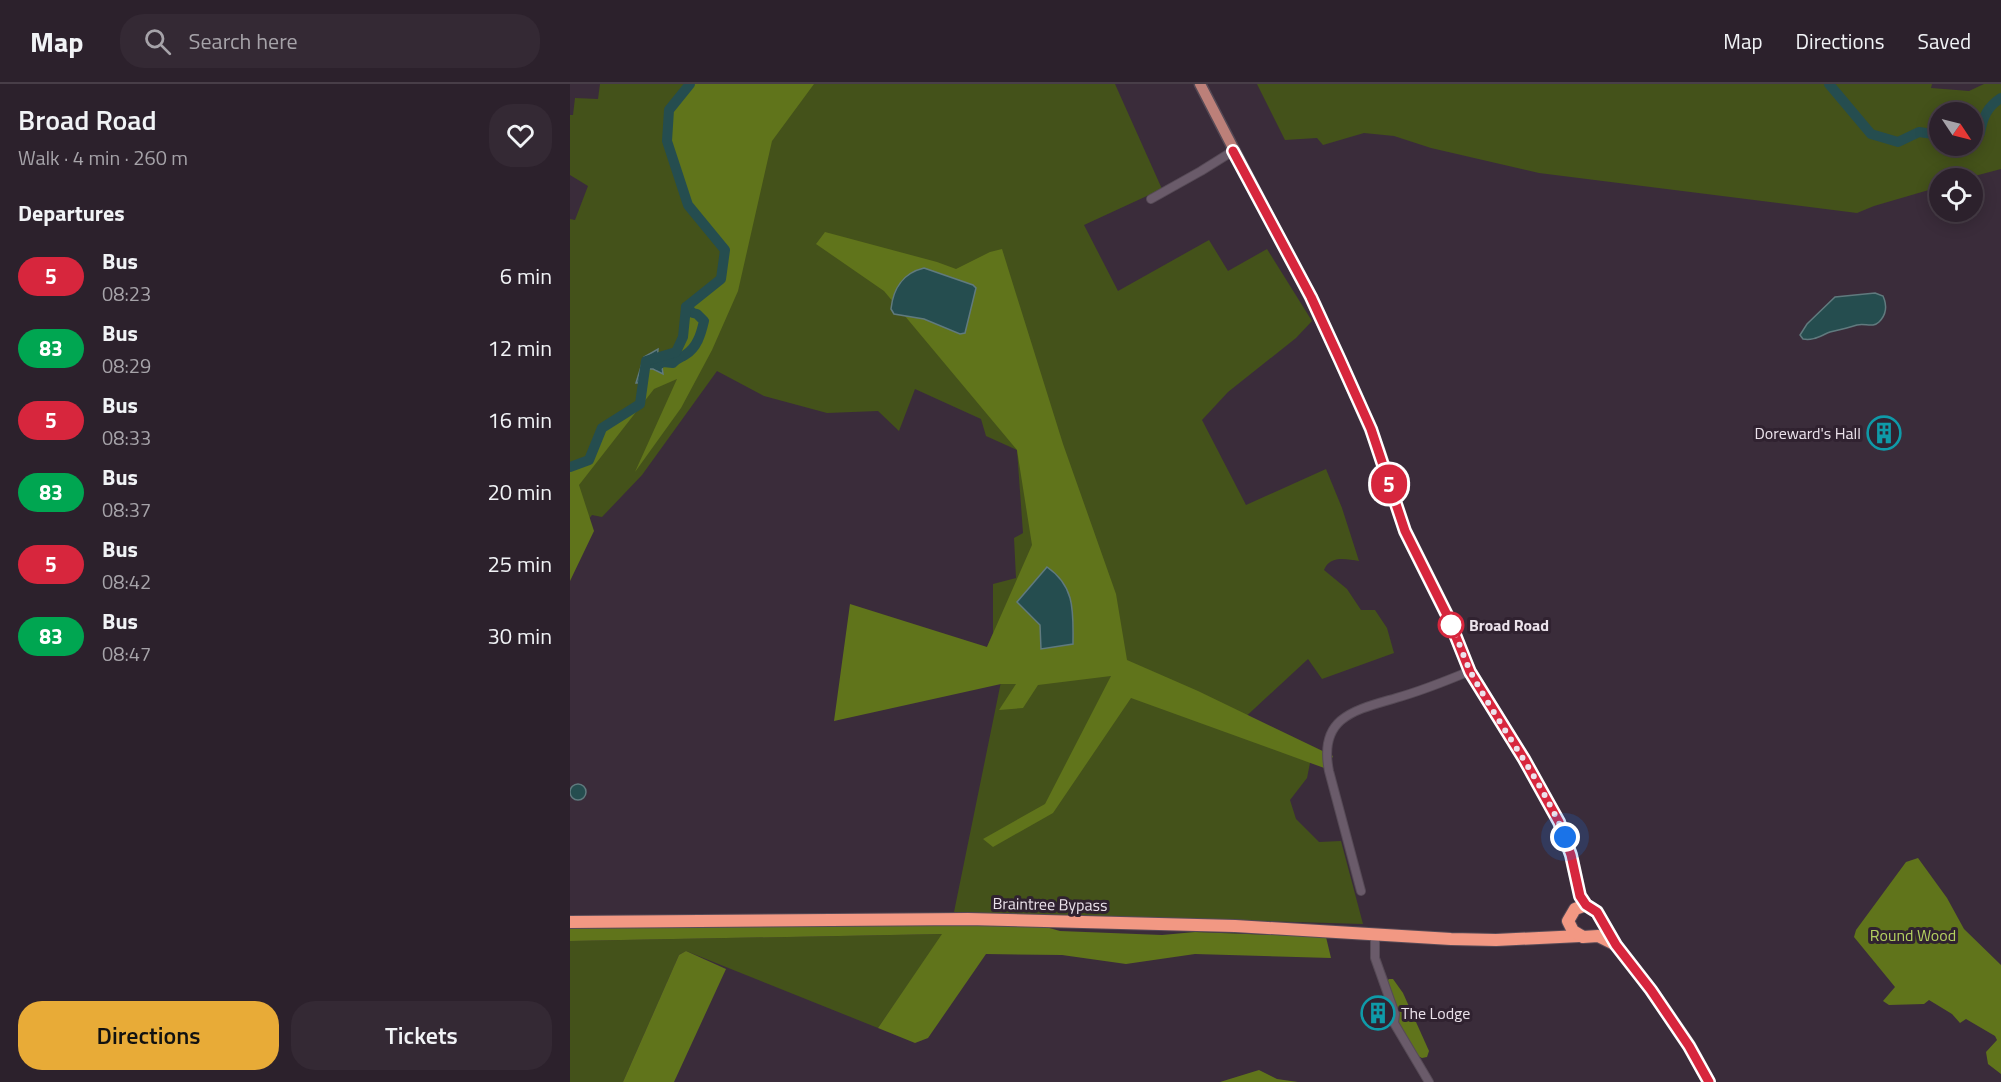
<!DOCTYPE html>
<html lang="en">
<head>
<meta charset="utf-8">
<style>
	body { margin:0; font-family:"Titillium Web",sans-serif; background:#342934; color:#f1f3f6; height:100vh; display:flex; flex-direction:column; font-size:22px; white-space:nowrap }
	* { box-sizing:border-box; margin:0 }
	p { font-size:20px; color:#a6a3a9 }
	.icon { flex:none; width:33px; height:33px; fill:none; stroke:currentColor; stroke-width:2; stroke-linecap:round; stroke-linejoin:round }
	.map { position:relative; flex:1; overflow:hidden }
	.drawer { display:flex; flex-direction:column; background:#2c212c; width:570px }
	.drawer>* { flex:none }
	.badge { padding:0 12px; border-radius:20px; font-size:21px; line-height:39px }
	.needle { width:39px; rotate:125deg }
	.fabs { position:absolute; left:1359px; top:18px; display:grid; gap:12px }
	.fabs a { display:grid; place-items:center; width:54px; height:54px; border-radius:50%; background:#2c212c; box-shadow:0 3px 15px #0003,0 0 0 2px #483e48; font-size:30px }
	.you { position:absolute; width:30px; height:30px; margin:-15px; border:4px solid #fff; border-radius:50%; background:#1a73e8; box-shadow:0 0 0 9px #1a73e833 }
	.map>.badge { position:absolute; translate:-50% -50%; box-shadow:0 0 0 3px #fff }
	h2 { padding:0 18px; font-size:22px; line-height:54px }
	.round { display:grid; place-items:center; flex:none; width:63px; height:63px; border-radius:24px; background:#342934 }
	.head { display:flex; align-items:center; justify-content:space-between; height:102px; padding:0 18px }
	h1 { font-size:28px; font-weight:600; line-height:45px }
	.primary-button { display:flex; gap:12px; margin-top:auto; padding:12px 18px }
	.primary-button a { flex:1; height:69px; border-radius:24px; background:#e8ab37; color:#111; font-size:24px; font-weight:600; line-height:69px; text-align:center }
	.primary-button a+a { background:#342934; color:#f1f3f6 }
	ul { padding:0; list-style:none }
	li { display:flex; align-items:center; gap:18px; height:72px; padding:0 18px }
	li div { flex:1 }
	li b { display:block; font-size:22px }
	li em { font-style:normal }
	li .badge { min-width:66px; font-weight:700; text-align:center }
	header { display:flex; align-items:center; gap:36px; box-sizing:border-box; height:84px; padding:0 30px; background:#2c212c; border-bottom:2px solid #483e48 }
	header strong { font-size:28px }
	nav { display:flex; gap:33px; margin-inline-start:auto; font-size:21px }
	.search { width:420px; height:54px; background:#342934; display:flex; align-items:center; gap:15px; box-sizing:border-box; padding:0 21px; border-radius:24px; color:#a6a3a9; font-size:22px }
	main { display:flex; flex:1; min-height:0 }
	.map>svg:first-child { display:block }
	.green { fill:#44521a; fill-rule:evenodd }
	.forest { fill:#60741b }
	.water { fill:#254d4f; stroke:#607a7e; stroke-width:1.5 }
	.lines { fill:none; stroke-linecap:round; stroke-linejoin:round }
	.river { stroke:#254d4f; stroke-width:10 }
	.minor-casing { stroke:#564a56; stroke-width:10 }
	.major-casing { stroke:#564a56; stroke-width:13 }
	.highway-casing { stroke:#564a56; stroke-width:14 }
	.minor { stroke:#6a5b6a; stroke-width:8 }
	.major { stroke:#bc8079; stroke-width:10 }
	.highway { stroke:#f29883; stroke-width:12 }
	.line-casing { stroke:#fff; stroke-width:14 }
	.line { stroke:#d7263d; stroke-width:9 }
	.walk { stroke:#ebe2eb; stroke-width:6; stroke-dasharray:0 10.8 }
	.stop-dot { fill:#fff; stroke:#d7263d; stroke-width:3 }
	.labels { text-anchor:middle; stroke-width:6; stroke-linejoin:round; paint-order:stroke }
	.poi-label { font-size:16px; fill:#ebe2eb; stroke:#302230; text-anchor:end }
	.stop-label { font-size:16px; font-weight:bold; fill:#ebe2eb; stroke:#302230; text-anchor:start }
	.street-label { font-size:16px; fill:#ebe2eb; stroke:#302230 }
	.park-label { font-size:16px; fill:#b4d160; stroke:#302230 }
</style>
</head>
<body>
<header>
<strong>Map</strong>
<div class="search"><svg class="icon" aria-label="search" viewBox="0 0 24 24"><circle cx="10" cy="10" r="6"/><path d="M15 15l6 6"/></svg>Search here</div>
<nav><a>Map</a><a>Directions</a><a>Saved</a></nav>
</header>
<main>
<section class="drawer">
<div class="head"><div><h1>Broad Road</h1><p>Walk · 4 min · 260 m</p></div><a class="round"><svg class="icon" aria-label="heart" viewBox="0 0 24 24"><path d="M12 20l-8-8c-3-5 5-10 8-4 3-6 11-1 8 4z"/></svg></a></div>
<h2>Departures</h2>
<ul>
<li><span class="badge" style="background:#d7263d;color:#fff">5</span><div><b>Bus</b><p>08:23</p></div><em>6 min</em></li>
<li><span class="badge" style="background:#00a651;color:#fff">83</span><div><b>Bus</b><p>08:29</p></div><em>12 min</em></li>
<li><span class="badge" style="background:#d7263d;color:#fff">5</span><div><b>Bus</b><p>08:33</p></div><em>16 min</em></li>
<li><span class="badge" style="background:#00a651;color:#fff">83</span><div><b>Bus</b><p>08:37</p></div><em>20 min</em></li>
<li><span class="badge" style="background:#d7263d;color:#fff">5</span><div><b>Bus</b><p>08:42</p></div><em>25 min</em></li>
<li><span class="badge" style="background:#00a651;color:#fff">83</span><div><b>Bus</b><p>08:47</p></div><em>30 min</em></li>
</ul>
<div class="primary-button"><a>Directions</a><a>Tickets</a></div>
</section>
<div class="map">
<svg width="1431" height="998" viewBox="0 0 1431 998">
	<rect width="100%" height="100%" fill="#3a2c3a"/>
	<g class="green">
		<path d="M30,0H545L592,105L514,141L548,207L639,156L658,187L697,165L742,237L726,254L658,308L632,336L676,421L756,385L772,424L789,477C776,475 760,471 754,486L777,505L791,526H805L817,544L824,569L752,595L738,575L670,638L741,674L737,694L720,716L726,735L749,758L771,757L793,840L384,828L434,583L417,563L423,549V500L446,494L444,454L453,449L447,366L416,352L411,335L345,305L329,347L308,327L257,329L194,312L147,287L72,391L32,433L22,431L0,459V135L5,136L18,102L0,91V31H3L5,14L28,15Z"/>
		<path d="M687,0H1362L1361,4L1399,7L1414,0H1431V85L1397,94H1370L1369,103L1304,122L1287,129L969,89L861,64L824,52L794,49L753,61L747,54L715,56ZM1370,28H1402V62H1370Z"/>
		<path d="M373,850L308,944L116,867L109,871L53,998H0V857Z"/>
	</g>
	<g class="forest">
		<path d="M120,0H244L202,57L168,207L142,266L111,324L65,388L107,295L84,305L9,401L24,447L0,497V383L19,376L32,344L70,320L76,277L106,268L113,253L116,223L152,195L155,166L118,121L97,57L99,26Z"/>
		<path d="M255,148L367,178L386,185L420,168L432,165L493,360L546,510L557,576L628,607L763,672L757,685L561,614L483,729L423,763L413,755L475,720L541,592L468,601L453,624L429,626L446,600H431L264,637L280,520L417,563L462,461L447,366L314,207L246,160Z"/>
		<path d="M1348,774L1377,814L1394,845L1431,881V990L1418,980L1416,968L1427,956L1425,952L1396,935L1390,939L1382,930L1359,916L1354,920L1319,921L1313,917L1325,903L1284,853L1286,846L1336,778Z"/>
		<path d="M339,840L469,841L490,847L592,851L625,848L756,853L761,874L625,870L556,880L492,871L416,870L358,954L345,959L308,944L372,850L0,857V844Z"/>
		<path d="M116,867L156,885L104,998H53L109,871Z"/>
		<path d="M819,895H823L833,909L859,967L857,973L852,974L846,971L827,936L816,898Z"/>
		<path d="M689,986L707,995L728,998H650Z"/>
	</g>
	<g class="water">
		<path d="M354,184L403,201L406,204L395,249L390,250L354,235L324,230L321,225C323,205 333,189 354,184Z"/>
		<path d="M1305,209L1313,212C1317,221 1317,230 1309,238C1303,244 1295,239 1287,241C1278,244 1269,246 1260,248C1250,252 1243,257 1233,255L1230,251L1237,240L1265,213Z"/>
		<path d="M88,265L87,280L92,283L93,290L83,285H78L70,293L68,299H66L74,273Z"/>
		<path d="M477,483C506,503 503,529 503,560L471,565L470,541L447,518Z"/>
		<circle cx="8" cy="708" r="8"/>
	</g>
	<g class="lines">
		<g class="river">
			<path d="M1259,0L1301,50L1328,58L1349,48L1370,51"/>
			<path d="M1402,54L1410,49C1413,33 1417,23 1431,14"/>
			<path d="M88,281L93,278L103,279C107,274 110,274 115,271C127,264 131,250 134,237L127,230L123,229L116,223"/>
			<path d="M0,383L19,376L32,344L70,320L76,277L106,268L113,253L116,223L151,195L155,166L118,121L97,57L99,26L120,0"/>
		</g>
		<g class="minor-casing">
			<g id="minor">
				<path d="M581,115L631,87L663,67"/>
				<path d="M791,807L759,687C748,633 785,626 826,614C851,607 876,597 900,587"/>
				<path d="M805,850V874L825,930L824,939L859,998"/>
			</g>
		</g>
		<g class="major-casing">
			<path id="major" d="M630,0L740,213L770,276L809,366L835,448L871,519L900,587L954,675L989,738L1001,771L1010,812L1016,821"/>
		</g>
		<g class="highway-casing">
			<g id="highway">
				<path d="M0,838L398,835L665,842L881,855L926,856L1010,852"/>
				<path d="M1046,861L1028,852L1013,853L1003,847L998,837L1005,825L1016,821L1027,828L1046,861L1081,906L1119,961L1139,998"/>
			</g>
		</g>
		<use href="#minor" class="minor"/>
		<use href="#major" class="major"/>
		<use href="#highway" class="highway"/>
	</g>
	<g class="lines">
		<g class="line-casing">
			<path id="line" d="M663,67L741,213L770,276L801,345L835,447L878,533L900,588L954,675L989,738L1001,771L1010,812L1016,821L1027,828L1046,861L1081,906L1119,962L1139,998"/>
		</g>
		<use href="#line" class="line"/>
		<path class="walk" d="M881,541C890,559 895,579 905,596C934,649 972,697 995,753"/>
	</g>
	<defs>
		<g id="building-ring" transform="scale(1.725)"><circle r="9.5" fill="#302230" stroke="#0f9aa8" stroke-width="1.5"/><path d="M-4-6H4V6H1V3H-1V6H-4ZM-2.5-4.3h1.7v1.8h-1.7ZM.8-4.3h1.7v1.8H.8ZM-2.5-1h1.7V.8h-1.7ZM.8-1h1.7V.8H.8Z" fill="#0f9aa8"/></g>
	</defs>
	<g fill-rule="evenodd">
		<use href="#building-ring" x="1314" y="349"/>
		<use href="#building-ring" x="808" y="929"/>
	</g>
	<circle class="stop-dot" cx="881" cy="541" r="12"/>
	<g class="labels">
		<g class="poi-label">
			<text x="1291" y="355">Doreward's Hall</text>
			<text x="831" y="935" text-anchor="start">The Lodge</text>
		</g>
		<g class="stop-label">
			<text x="899" y="547">Broad Road</text>
		</g>
		<g class="street-label">
			<text transform="translate(480 820) rotate(1)" y="6">Braintree Bypass</text>
		</g>
		<g class="park-label">
			<text x="1343" y="857">Round Wood</text>
		</g>
	</g>
</svg>
<div class="fabs">
<a><svg class="needle" viewBox="-14 -14 28 28"><path d="M0-13l5 13h-10z" fill="#e53935"/><path d="M0 13l5-13h-10z" fill="#a6a3a9"/></svg></a>
<a><svg class="icon" aria-label="locate" viewBox="0 0 24 24"><circle cx="12" cy="12" r="6"/><path d="M12 2v4M12 18v4M2 12h4M18 12h4"/></svg></a>
</div>
<div class="you" style="left:995px;top:753px"></div>
<b class="badge" style="left:819px;top:400px;background:#d7263d;color:#fff">5</b>
</div>
</main>
</body>
</html>
